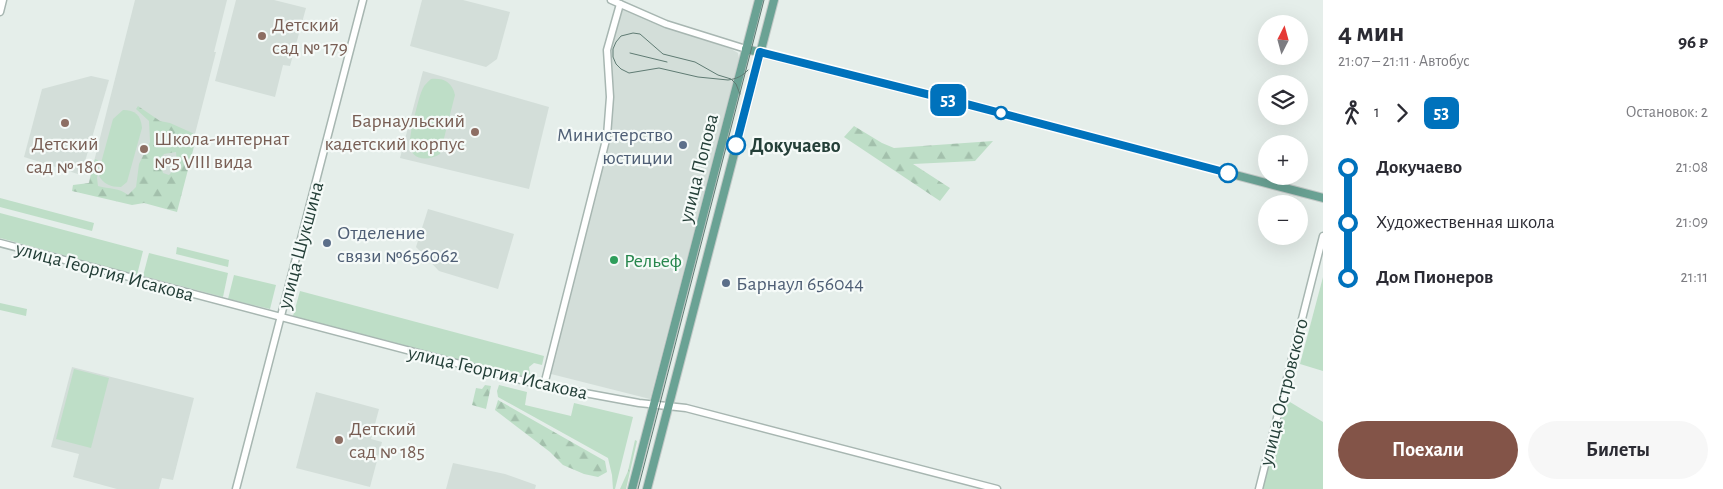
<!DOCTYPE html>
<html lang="ru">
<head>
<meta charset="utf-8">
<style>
	body { margin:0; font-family:"Alegreya Sans",sans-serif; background:#f7f7f7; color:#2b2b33; height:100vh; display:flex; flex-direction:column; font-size:19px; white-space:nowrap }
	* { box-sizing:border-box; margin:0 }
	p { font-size:16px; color:#7c7c81 }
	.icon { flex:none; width:28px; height:28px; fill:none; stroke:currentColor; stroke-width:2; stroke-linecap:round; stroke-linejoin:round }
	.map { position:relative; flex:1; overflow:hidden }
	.sheet { display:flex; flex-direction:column; background:#fff; width:400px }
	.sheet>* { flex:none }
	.badge { padding:0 10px; border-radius:8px; font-size:18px; line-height:32px }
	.needle { width:32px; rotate:6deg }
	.tools { position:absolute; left:1258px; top:15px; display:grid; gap:10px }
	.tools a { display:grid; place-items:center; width:50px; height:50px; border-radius:50%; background:#fff; box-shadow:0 5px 20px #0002; font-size:25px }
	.map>.badge { position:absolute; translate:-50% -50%; box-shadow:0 0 0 2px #fff }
	.legs { display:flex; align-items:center; gap:8px; height:55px; padding:0 15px; font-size:16px }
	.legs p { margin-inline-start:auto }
	.head { display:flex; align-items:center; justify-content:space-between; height:85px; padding:0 15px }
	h1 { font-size:28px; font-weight:700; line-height:38px }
	.primary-button { display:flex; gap:10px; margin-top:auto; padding:10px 15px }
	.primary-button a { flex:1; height:58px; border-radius:30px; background:#835448; color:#fff; font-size:20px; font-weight:700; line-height:58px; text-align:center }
	.primary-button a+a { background:#f7f7f7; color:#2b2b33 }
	ul { padding:0 15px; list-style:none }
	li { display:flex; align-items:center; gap:18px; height:55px; font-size:19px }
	li i { display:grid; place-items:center; width:8px; height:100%; margin:0 6px; background:currentColor }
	li i::after { content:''; width:12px; height:12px; margin:-6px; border:4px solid; border-radius:50%; background:#fff }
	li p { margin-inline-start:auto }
	li:first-child i { background:linear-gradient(#0000 50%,currentColor 0) }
	li:last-child i { background:linear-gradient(currentColor 50%,#0000 0) }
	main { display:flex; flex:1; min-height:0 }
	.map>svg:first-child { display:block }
	.built { fill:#d3ded9 }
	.green { fill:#bedec7 }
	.forest { fill:url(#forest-firs); fill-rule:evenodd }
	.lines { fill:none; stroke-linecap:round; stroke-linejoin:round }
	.minor-casing { stroke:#a7b6b1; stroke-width:9 }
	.major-casing { stroke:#c2c9c7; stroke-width:10 }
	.minor { stroke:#fff; stroke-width:6 }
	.major { stroke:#6aa294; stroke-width:8 }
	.tram { stroke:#5f7b73; stroke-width:1 }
	.line-1-casing { stroke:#fff; stroke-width:11 }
	.line-1 { stroke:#0072bc; stroke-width:8 }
	.education-dot { fill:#8d6e63; stroke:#f5faf8; stroke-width:2 }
	.stop-1-dot { fill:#fff; stroke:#0072bc; stroke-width:2.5 }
	.service-dot { fill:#5c6f8a; stroke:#f5faf8; stroke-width:2 }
	.leisure-dot { fill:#2e9e5b; stroke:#f5faf8; stroke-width:2 }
	.labels { text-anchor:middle; stroke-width:4.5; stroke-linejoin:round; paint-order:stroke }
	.education-label { font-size:20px; fill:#785e54; stroke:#f5faf8; text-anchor:start }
	.service-label { font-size:20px; fill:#4e5e75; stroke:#f5faf8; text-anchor:start }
	.stop-label { font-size:20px; font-weight:bold; fill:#243f38; stroke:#f5faf8; text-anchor:start }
	.street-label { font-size:20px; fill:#243f38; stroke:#f5faf8 }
	.leisure-label { font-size:20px; fill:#27864d; stroke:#f5faf8; text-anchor:start }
</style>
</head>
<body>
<main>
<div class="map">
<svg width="1323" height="489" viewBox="0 0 1323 489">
	<defs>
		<pattern id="forest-firs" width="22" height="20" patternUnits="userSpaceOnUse" patternTransform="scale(1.25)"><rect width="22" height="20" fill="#bedec7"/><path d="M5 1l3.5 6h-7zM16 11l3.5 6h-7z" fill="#a3c0ac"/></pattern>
	</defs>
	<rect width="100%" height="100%" fill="#e5eeea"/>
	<g class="built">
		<path d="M135,0H227L214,52H216L176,208L88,185Z"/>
		<path d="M236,0H274L306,8L290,66L283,65L275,97L215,81Z"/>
		<path d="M422,0H463L510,12L497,59L486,67L410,46Z"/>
		<path d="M621,9L675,30L731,49L738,53L739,58L650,399L551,374L552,361L605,156L614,99L608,50Z"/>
		<path d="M423,71L549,107L529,189L400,158Z"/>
		<path d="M91,76L109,80L81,175L24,157L42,89Z"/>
		<path d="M428,209L514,234L498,289L439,271L416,247Z"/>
		<path d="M72,367L194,398L173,480L162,478L159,489H117L73,477L79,454L51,447Z"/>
		<path d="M316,392L379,409L371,439L382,442L370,487L296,468Z"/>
		<path d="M453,463L505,474L536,485L535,489H446Z"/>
	</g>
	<g class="green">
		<path d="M431,79C444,78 452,82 455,95L440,154C427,162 408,160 410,141C410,133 419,95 423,88C425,84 428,82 431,79Z"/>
		<path d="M123,110C135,110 141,115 142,128L127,182L121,187C110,187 103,184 98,174L113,119Z"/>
		<path d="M0,198L94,223L92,231L0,207Z"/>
		<path d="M0,213L143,251L137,275L0,238Z"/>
		<path d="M177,247L229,260L228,267L176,254Z"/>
		<path d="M149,253L228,273L223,297L143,276Z"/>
		<path d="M234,275L276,285L270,309L228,299Z"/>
		<path d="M1323,277V371L1300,364Z"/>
		<path d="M300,291L544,356L542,365L534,363L529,367L530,373L535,377L534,379L293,316Z"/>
		<path d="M0,303L27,309L26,316L0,310Z"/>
		<path d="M74,369L109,378L91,448L56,439Z"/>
		<path d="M499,385L527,392L525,405L571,416L574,403L633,417L615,489H613L612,475L608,458L498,397L497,391Z"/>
		<path d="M1285,399L1323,422V489H1261Z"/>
	</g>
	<g class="forest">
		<path d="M138,106L160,121L170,123L197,135L177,212L144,203L132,205L72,191L73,185L89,183L95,159L100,161L97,178L98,186C109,189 120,188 128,195L136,187L139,164L150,142L149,121L136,109ZM176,152L177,166L169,175L163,173L160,159L164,154Z"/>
		<path d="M854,126L882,143L894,148L993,141L975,161L913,164L950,188L940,201L844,137Z"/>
		<path d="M485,385L491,386L486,409L472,405L476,388L482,389Z"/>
		<path d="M498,400L605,461L607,472L598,477L584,474L563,465L550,452L495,410Z"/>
		<path d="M635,440L637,441L626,489H620L628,471Z"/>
	</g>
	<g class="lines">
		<g class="minor-casing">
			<g id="minor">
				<path d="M611,0L666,24L746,49"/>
				<path d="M0,12L3,0"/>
				<path d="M0,243L536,384L639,403L686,408L997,489"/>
				<path d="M544,385L607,136L610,97L607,50L620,4"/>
				<path d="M236,489L363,0"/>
				<path d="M1259,489L1323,236"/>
			</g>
		</g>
		<g class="major-casing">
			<g id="major">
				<path d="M746,49L970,105L1323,198"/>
				<path d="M632,489L759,0"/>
				<path d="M647,489L774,0"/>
			</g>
		</g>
		<use href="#minor" class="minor"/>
		<use href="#major" class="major"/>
		<g class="tram">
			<path d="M630,53L667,62"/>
			<path d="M740,94L736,84L731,79L718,75L695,62L663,54L640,34L633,33L621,36L616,42L613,49V57L616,64L621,69L629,73L659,68L698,77L728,80C736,79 743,76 748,70"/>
			<path d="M638,489L764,0"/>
		</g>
	</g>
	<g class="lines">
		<g class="line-1-casing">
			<path id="line-1" d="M736,145L760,52L970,105L1228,173"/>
		</g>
		<use href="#line-1" class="line-1"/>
	</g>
	<g class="education-dot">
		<circle cx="262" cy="36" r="5"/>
		<circle cx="65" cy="123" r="5"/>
		<circle cx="475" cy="132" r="5"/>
		<circle cx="144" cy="149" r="5"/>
		<circle cx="339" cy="440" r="5"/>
	</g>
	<g class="stop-1-dot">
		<circle cx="1001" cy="113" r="6"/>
		<circle cx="736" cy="145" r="9"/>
		<circle cx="1228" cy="173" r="9"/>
	</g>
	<g class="service-dot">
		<circle cx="683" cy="145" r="5"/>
		<circle cx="327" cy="243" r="5"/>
		<circle cx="726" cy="283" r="5"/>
	</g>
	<circle class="leisure-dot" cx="614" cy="260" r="5"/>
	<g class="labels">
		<g class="education-label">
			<text x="272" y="31">Детский<tspan x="272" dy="23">сад № 179</tspan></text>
			<text x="465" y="127" text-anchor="end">Барнаульский<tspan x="465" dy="23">кадетский корпус</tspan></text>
			<text x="154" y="145">Школа-интернат<tspan x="154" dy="23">№5 VIII вида</tspan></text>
			<text x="65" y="150" text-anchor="middle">Детский<tspan x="65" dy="23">сад № 180</tspan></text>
			<text x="349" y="435">Детский<tspan x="349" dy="23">сад № 185</tspan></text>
		</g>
		<g class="service-label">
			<text x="673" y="141" text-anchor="end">Министерство<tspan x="673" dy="23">юстиции</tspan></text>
			<text x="337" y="239">Отделение<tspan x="337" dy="23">связи №656062</tspan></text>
			<text x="736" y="290">Барнаул 656044</text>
		</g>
		<g class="stop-label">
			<text x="750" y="152">Докучаево</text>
		</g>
		<g class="street-label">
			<text transform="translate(698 168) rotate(-76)" y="7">улица Попова</text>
			<text transform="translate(300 245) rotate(-75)" y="7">улица Шукшина</text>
			<text transform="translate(105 271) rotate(15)" y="7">улица Георгия Исакова</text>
			<text transform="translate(498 372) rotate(13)" y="7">улица Георгия Исакова</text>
			<text transform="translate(1283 392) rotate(-76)" y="7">улица Островского</text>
		</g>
		<g class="leisure-label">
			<text x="624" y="267">Рельеф</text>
		</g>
	</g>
</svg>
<div class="tools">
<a><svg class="needle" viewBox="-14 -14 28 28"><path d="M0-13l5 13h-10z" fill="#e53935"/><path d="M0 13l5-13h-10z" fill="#7c7c81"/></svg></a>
<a><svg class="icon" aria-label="layers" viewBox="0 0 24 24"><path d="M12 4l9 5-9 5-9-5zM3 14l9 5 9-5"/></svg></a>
<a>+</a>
<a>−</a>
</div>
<b class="badge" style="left:948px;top:100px;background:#0072bc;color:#fff">53</b>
</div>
<section class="sheet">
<div class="head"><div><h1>4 мин</h1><p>21:07 – 21:11 · Автобус</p></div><b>96 ₽</b></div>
<div class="legs"><svg class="icon" aria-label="walk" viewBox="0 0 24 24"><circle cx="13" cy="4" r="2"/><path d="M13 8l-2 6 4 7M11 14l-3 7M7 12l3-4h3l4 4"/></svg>1<svg class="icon" aria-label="forward" viewBox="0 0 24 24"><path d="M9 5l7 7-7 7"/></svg><b class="badge" style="background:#0072bc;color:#fff">53</b><p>Остановок: 2</p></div>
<ul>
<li><i style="color:#0072bc"></i><b>Докучаево</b><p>21:08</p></li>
<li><i style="color:#0072bc"></i><span>Художественная школа</span><p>21:09</p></li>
<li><i style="color:#0072bc"></i><b>Дом Пионеров</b><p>21:11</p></li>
</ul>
<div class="primary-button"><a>Поехали</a><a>Билеты</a></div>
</section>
</main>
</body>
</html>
